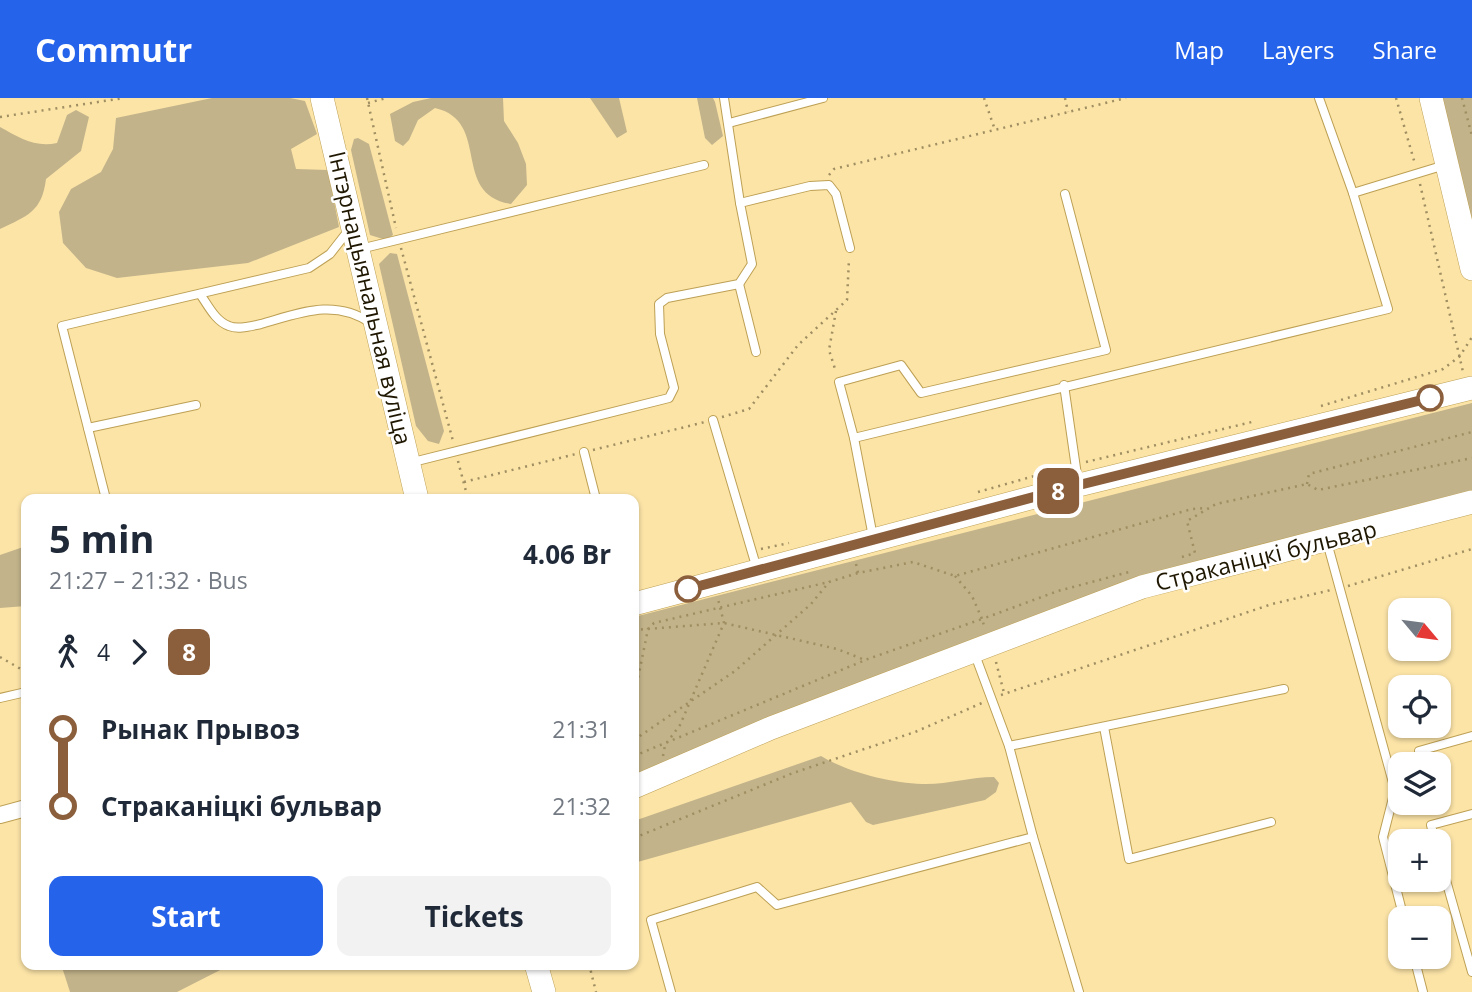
<!DOCTYPE html>
<html lang="en">
<head>
<meta charset="utf-8">
<style>
	body { margin:0; font-family:"Open Sans",sans-serif; background:#f2f2f3; color:#1f2937; height:100vh; display:flex; flex-direction:column; font-size:26px; white-space:nowrap }
	* { box-sizing:border-box; margin:0 }
	p { font-size:23px; color:#747a83 }
	.icon { flex:none; width:38px; height:38px; fill:none; stroke:currentColor; stroke-width:2; stroke-linecap:round; stroke-linejoin:round }
	.map { position:relative; flex:1; overflow:hidden }
	.panel { position:absolute; left:21px; top:396px; width:618px; height:476px; display:flex; flex-direction:column; background:#fff; border-radius:14px; box-shadow:0 2px 5px #0004 }
	.panel>* { flex:none }
	.badge { padding:0 14px; border-radius:10px; font-size:24px; line-height:46px }
	.needle { width:46px; rotate:119deg }
	.controls { position:absolute; left:1388px; top:500px; display:grid; gap:14px }
	.controls a { display:grid; place-items:center; width:63px; height:63px; border-radius:14px; background:#fff; box-shadow:0 2px 5px #0004; font-size:35px }
	.map>.badge { position:absolute; translate:-50% -50%; box-shadow:0 0 0 4px #fff }
	.legs { display:flex; align-items:center; gap:10px; height:77px; padding:0 28px; font-size:23px }
	.legs p { margin-inline-start:auto }
	.head { display:flex; align-items:center; justify-content:space-between; height:119px; padding:0 28px }
	h1 { font-size:38px; font-weight:700; line-height:52px }
	.button { display:flex; gap:14px; margin-top:auto; padding:14px 28px }
	.button a { flex:1; height:80px; border-radius:14px; background:#2563eb; color:#fff; font-size:28px; font-weight:700; line-height:80px; text-align:center }
	.button a+a { background:#f2f2f3; color:#1f2937 }
	ul { padding:0 28px; list-style:none }
	li { display:flex; align-items:center; gap:24px; height:77px; font-size:26px }
	li i { display:grid; place-items:center; width:10px; height:100%; margin:0 9px; background:currentColor }
	li i::after { content:''; width:18px; height:18px; margin:-9px; border:5px solid; border-radius:50%; background:#fff }
	li p { margin-inline-start:auto }
	li:first-child i { background:linear-gradient(#0000 50%,currentColor 0) }
	li:last-child i { background:linear-gradient(currentColor 50%,#0000 0) }
	header { display:flex; align-items:center; gap:42px; box-sizing:border-box; height:98px; padding:0 35px; background:#2563eb; color:#fff }
	header strong { font-size:33px }
	nav { display:flex; gap:38px; margin-inline-start:auto; font-size:24px }
	.map>svg:first-child { display:block }
	.green { fill:#c2b38a }
	.lines { fill:none; stroke-linecap:round; stroke-linejoin:round }
	.lane-casing { stroke:#bda054; stroke-width:10 }
	.street-casing { stroke:#bda054; stroke-width:18 }
	.secondary-casing { stroke:#bda054; stroke-width:24 }
	.path { stroke:#9f8e61; stroke-width:2.5; stroke-dasharray:2 5; stroke-linecap:butt }
	.lane { stroke:#fff; stroke-width:8 }
	.street { stroke:#fff; stroke-width:16 }
	.secondary { stroke:#fff; stroke-width:23 }
	.line-1-casing { stroke:#fff; stroke-width:16 }
	.line-1 { stroke:#8b5e3c; stroke-width:10 }
	.stop-1-dot { fill:#fff; stroke:#8b5e3c; stroke-width:3.5 }
	.labels { text-anchor:middle; stroke-width:5; stroke-linejoin:round; paint-order:stroke }
	.street-label { font-size:23px; fill:#1f1701; stroke:#fff }
</style>
</head>
<body>
<header>
<strong>Commutr</strong>
<nav><a>Map</a><a>Layers</a><a>Share</a></nav>
</header>
<div class="map">
<svg width="1472" height="894" viewBox="0 0 1472 894">
	<rect width="100%" height="100%" fill="#fce4a7"/>
	<g class="green">
		<path d="M212,0H290L305,3L317,36L291,51L296,71L328,72L339,129L248,165L117,180L86,170L63,145L59,114L71,91L101,74L113,51L116,20Z"/>
		<path d="M431,0H503L504,23L518,45L526,66L527,87L511,106C450,96 492,23 435,10L418,22L409,42L403,48L395,43L390,16L413,4Z"/>
		<path d="M590,0H619L627,34L617,40Z"/>
		<path d="M697,0H713L715,4L723,38L712,47L705,40Z"/>
		<path d="M1442,0H1472V123Z"/>
		<path d="M76,12L89,19L81,53L46,81C42,114 27,118 0,131V29C18,39 35,50 57,45L67,17Z"/>
		<path d="M358,40L369,46L393,137L386,142L370,137L351,52L354,41Z"/>
		<path d="M390,155L397,156L444,333L439,346L428,343L416,328L379,166Z"/>
		<path d="M1472,305V392L1099,497L634,681V519Z"/>
		<path d="M26,448V508L0,510V457Z"/>
		<path d="M821,658C847,674 891,685 922,686C946,687 970,679 994,679L999,685L996,694L985,702L873,727L866,724L851,704L634,765V723Z"/>
		<path d="M61,866H232L177,894H70Z"/>
	</g>
	<g class="lines">
		<g class="lane-casing">
			<g id="lane">
				<path d="M724,0L740,105"/>
				<path d="M1319,0L1353,95"/>
				<path d="M729,25L823,0"/>
				<path d="M360,151L704,67"/>
				<path d="M739,186L756,254"/>
				<path d="M200,196C208,207 215,223 229,228C238,232 251,228 261,226C300,215 334,200 371,225"/>
				<path d="M1064,287L1078,384"/>
				<path d="M713,322L757,471"/>
				<path d="M88,330L196,307"/>
				<path d="M854,340L839,284L901,267L921,295L1106,252L1065,96"/>
				<path d="M584,354L596,401"/>
				<path d="M409,365L669,300L674,290L660,236L659,206L667,200L739,186L752,166L740,105L810,88L829,87L836,96L850,150"/>
				<path d="M106,401L62,228L309,170L330,156L348,133"/>
				<path d="M873,439L854,340L1388,211L1353,95L1445,67"/>
				<path d="M1327,444L1395,692L1383,739L1404,821"/>
				<path d="M0,600L26,594"/>
				<path d="M1104,629L1129,761L1271,724"/>
				<path d="M1009,648L1284,591"/>
				<path d="M1419,653L1472,638"/>
				<path d="M1033,739L1079,894"/>
				<path d="M1435,744L1431,727L1472,716"/>
				<path d="M1438,754L1472,874"/>
				<path d="M1414,859L1423,894"/>
				<path d="M671,894L651,822L757,789L777,807L1033,739L1009,648L974,554"/>
			</g>
		</g>
		<g class="street-casing">
			<path id="street" d="M0,717L26,710"/>
		</g>
		<g class="secondary-casing">
			<g id="secondary">
				<path d="M322,0L417,401"/>
				<path d="M1431,0L1472,171"/>
				<path d="M634,506L1079,387L1472,290"/>
				<path d="M634,689L771,630L1142,489L1472,404"/>
				<path d="M536,866L544,894"/>
			</g>
		</g>
		<g class="path">
			<path d="M367,0L396,130"/>
			<path d="M984,0L995,32"/>
			<path d="M1065,0L1068,14"/>
			<path d="M1396,0L1415,66"/>
			<path d="M1462,0L1472,38"/>
			<path d="M368,5L386,0"/>
			<path d="M0,19L124,0"/>
			<path d="M829,77L834,71L1126,0"/>
			<path d="M1420,86L1463,274"/>
			<path d="M401,150L453,343"/>
			<path d="M836,213L829,252L836,274"/>
			<path d="M1321,308L1443,271L1460,258L1472,239"/>
			<path d="M722,319L749,311L798,247L847,202L849,161"/>
			<path d="M593,352L705,324"/>
			<path d="M458,363L468,401"/>
			<path d="M1086,364L1256,323"/>
			<path d="M464,384L576,356"/>
			<path d="M1307,386L1309,376L1472,334"/>
			<path d="M978,394L1066,369"/>
			<path d="M761,451L789,445"/>
			<path d="M1182,459L1195,455L1187,423L1216,406L1307,386L1318,392L1472,360"/>
			<path d="M856,466L858,475L913,464L955,478L1192,411L1207,410"/>
			<path d="M955,478L972,498L982,521L1058,493L1129,474"/>
			<path d="M1348,488L1472,451"/>
			<path d="M634,532L724,525L837,551L865,562L982,521L985,531"/>
			<path d="M0,559L26,574"/>
			<path d="M996,564L1004,595"/>
			<path d="M1001,597L1272,506L1331,492"/>
			<path d="M634,600L648,531L654,525L829,484"/>
			<path d="M634,642L735,573L811,506L829,484L858,475"/>
			<path d="M634,658L863,563"/>
			<path d="M663,658L665,647L680,627L724,525L718,501"/>
			<path d="M634,740L793,675L915,634L982,605"/>
			<path d="M589,866L596,894"/>
		</g>
		<use href="#lane" class="lane"/>
		<use href="#street" class="street"/>
		<use href="#secondary" class="secondary"/>
	</g>
	<g class="lines">
		<g class="line-1-casing">
			<path id="line-1" d="M688,491L1079,387L1430,300"/>
		</g>
		<use href="#line-1" class="line-1"/>
	</g>
	<g class="stop-1-dot">
		<circle cx="1430" cy="300" r="12"/>
		<circle cx="688" cy="491" r="12"/>
	</g>
	<g class="labels">
		<g class="street-label">
			<text transform="translate(370 200) rotate(77)" y="8">Інтэрнацыянальная вуліца</text>
			<text transform="translate(1266 458) rotate(-14)" y="8">Страканіцкі бульвар</text>
		</g>
	</g>
</svg>
<div class="controls">
<a><svg class="needle" viewBox="-14 -14 28 28"><path d="M0-13l5 13h-10z" fill="#e53935"/><path d="M0 13l5-13h-10z" fill="#747a83"/></svg></a>
<a><svg class="icon" aria-label="locate" viewBox="0 0 24 24"><circle cx="12" cy="12" r="6"/><path d="M12 2v4M12 18v4M2 12h4M18 12h4"/></svg></a>
<a><svg class="icon" aria-label="layers" viewBox="0 0 24 24"><path d="M12 4l9 5-9 5-9-5zM3 14l9 5 9-5"/></svg></a>
<a>+</a>
<a>−</a>
</div>
<b class="badge" style="left:1058px;top:393px;background:#8b5e3c;color:#fff">8</b>
<section class="panel">
<div class="head"><div><h1>5 min</h1><p>21:27 – 21:32 · Bus</p></div><b>4.06 Br</b></div>
<div class="legs"><svg class="icon" aria-label="walk" viewBox="0 0 24 24"><circle cx="13" cy="4" r="2"/><path d="M13 8l-2 6 4 7M11 14l-3 7M7 12l3-4h3l4 4"/></svg>4<svg class="icon" aria-label="forward" viewBox="0 0 24 24"><path d="M9 5l7 7-7 7"/></svg><b class="badge" style="background:#8b5e3c;color:#fff">8</b></div>
<ul>
<li><i style="color:#8b5e3c"></i><b>Рынак Прывоз</b><p>21:31</p></li>
<li><i style="color:#8b5e3c"></i><b>Страканіцкі бульвар</b><p>21:32</p></li>
</ul>
<div class="button"><a>Start</a><a>Tickets</a></div>
</section>
</div>
</body>
</html>
